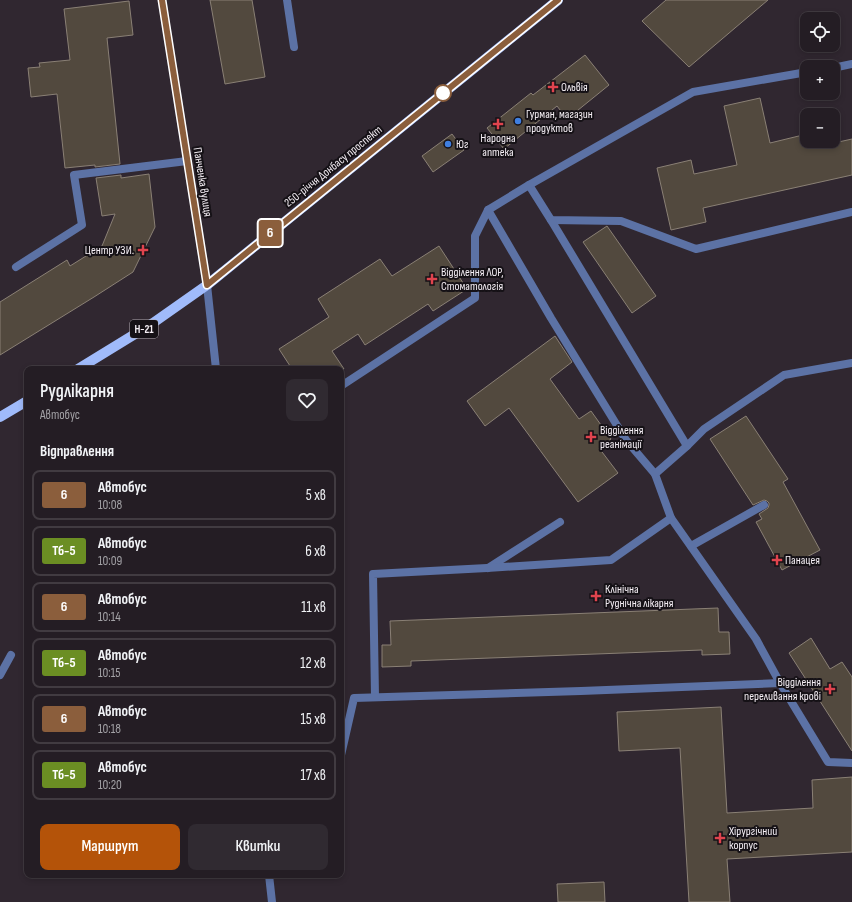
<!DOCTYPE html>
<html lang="uk">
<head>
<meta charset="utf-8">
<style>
	body { margin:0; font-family:"Sofia Sans Condensed",sans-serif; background:#302a31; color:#f1f3f6; height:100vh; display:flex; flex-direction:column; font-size:15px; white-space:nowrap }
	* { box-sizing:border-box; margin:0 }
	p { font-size:13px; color:#a3a2a6 }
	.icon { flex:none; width:22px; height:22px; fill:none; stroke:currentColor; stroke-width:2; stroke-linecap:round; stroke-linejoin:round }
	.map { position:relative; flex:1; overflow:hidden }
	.details { position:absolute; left:24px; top:366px; width:320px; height:512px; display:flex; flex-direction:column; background:#241d24; border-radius:8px; box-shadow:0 2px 6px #0003,0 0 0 1px #413b41 }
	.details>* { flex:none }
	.badge { padding:0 8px; border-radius:3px; font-size:14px; line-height:26px }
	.buttons { position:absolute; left:800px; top:12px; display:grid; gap:8px }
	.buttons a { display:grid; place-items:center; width:40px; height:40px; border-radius:8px; background:#241d24; box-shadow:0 2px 6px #0003,0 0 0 1px #413b41; font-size:20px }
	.map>.badge { position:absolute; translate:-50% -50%; box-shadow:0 0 0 2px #fff }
	h2 { padding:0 16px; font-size:15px; line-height:36px }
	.round { display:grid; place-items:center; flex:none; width:42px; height:42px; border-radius:8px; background:#302a31 }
	.head { display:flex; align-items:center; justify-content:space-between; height:68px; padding:0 16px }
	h1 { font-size:19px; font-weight:600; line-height:30px }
	.cta { display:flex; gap:8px; margin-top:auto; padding:8px 16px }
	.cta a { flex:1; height:46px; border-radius:8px; background:#b45309; color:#fff; font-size:16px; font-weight:600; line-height:46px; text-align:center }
	.cta a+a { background:#302a31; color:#f1f3f6 }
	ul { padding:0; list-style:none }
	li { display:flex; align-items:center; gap:12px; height:50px; margin:0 8px 6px; padding:0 8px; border:2px solid #413b41; border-radius:8px }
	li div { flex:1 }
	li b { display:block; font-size:15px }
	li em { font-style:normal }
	li .badge { min-width:44px; font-weight:700; text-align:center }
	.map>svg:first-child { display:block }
	.building { fill:#52493e; stroke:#8a8075 }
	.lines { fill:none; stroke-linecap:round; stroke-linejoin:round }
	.service { stroke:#5c72a5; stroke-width:8 }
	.tertiary { stroke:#5c72a5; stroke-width:8 }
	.primary { stroke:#a0bbfb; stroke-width:10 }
	.line-casing { stroke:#fff; stroke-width:9 }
	.line { stroke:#8b5e3c; stroke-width:6 }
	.health-dot { fill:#e0444e; stroke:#151116; stroke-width:1.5 }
	.stop-dot { fill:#fff; stroke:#8b5e3c; stroke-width:2 }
	.shop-dot { fill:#3f7fe0; stroke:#151116; stroke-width:1.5 }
	.labels { text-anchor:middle; stroke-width:4; stroke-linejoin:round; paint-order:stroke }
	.shield { fill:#151116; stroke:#b2acb2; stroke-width:1 }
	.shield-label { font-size:11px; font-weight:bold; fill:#f5eff5 }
	.poi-label { font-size:12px; fill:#f5eff5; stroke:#151116; text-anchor:start }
	.street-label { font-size:12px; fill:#f5eff5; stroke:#151116 }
</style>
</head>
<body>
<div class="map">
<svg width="852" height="902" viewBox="0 0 852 902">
	<rect width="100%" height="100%" fill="#302730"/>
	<g class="building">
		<path d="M210,0H252L265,77L225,84Z"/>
		<path d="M666,0H768L689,67L642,21Z"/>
		<path d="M129,1L133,35L107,38L120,164L95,167V165L65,168L57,94L31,97L28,68L40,67L39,63L70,60L64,9Z"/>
		<path d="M585,55L609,85L567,119L557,106L504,149L487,128L531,93L533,95Z"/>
		<path d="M760,98L770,143L807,134V141H824L825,145L852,139V175L703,208L706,222L671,230L657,168L691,160L694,174L737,165L724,106Z"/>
		<path d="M452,134L464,150L433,172L422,156Z"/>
		<path d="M149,174L155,227L133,272L94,297L0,355V302L67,260L70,266L102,246L115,214L102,216L96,178L121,175V178Z"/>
		<path d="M607,226L656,296L632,313L583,242Z"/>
		<path d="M439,246L467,289L433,311L428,304L365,345L358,334L332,351L344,369H292L279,349L329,317L318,299L380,259L392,276Z"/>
		<path d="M555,336L572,362L550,379L579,419L591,411L611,439L599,448L618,473L578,502L509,408L485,426L467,401Z"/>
		<path d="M746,416L788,479L783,482L820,550L782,570L756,522L762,519L759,514L768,508L769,505V503L767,501L764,500L753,505L710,439Z"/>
		<path d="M718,608L719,632H729L730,654L702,655V650L411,661V666L382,667V645H391L390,621Z"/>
		<path d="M811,638L830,669L842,662L852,677V751L789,653Z"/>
		<path d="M721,707L727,813L813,808L812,780L852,777V852L727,859L730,902H689L680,748L619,751L617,712Z"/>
		<path d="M604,882L605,902H558L557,884Z"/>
	</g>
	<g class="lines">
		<g class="service">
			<path d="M287,0L294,47"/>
			<path d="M833,68L852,64"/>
			<path d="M529,185L551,220L621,221L696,249L852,212"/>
			<path d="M16,267L82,225L74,175L187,161"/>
			<path d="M341,386L475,298V236L488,210"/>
			<path d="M687,446L704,429L784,375L852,363"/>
			<path d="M655,474L626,440L551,318L488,210L529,185L693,92L807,72"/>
			<path d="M671,518L756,639L780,683"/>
			<path d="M691,546L764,505"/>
			<path d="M488,568L560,522"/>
			<path d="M0,675L11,655"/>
			<path d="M375,697L373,574L487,568L611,560L671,518L655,474L687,446L551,220"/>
			<path d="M341,755L354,698L581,691L780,683L828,762L852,763"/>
		</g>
		<g class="tertiary">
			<path d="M162,0L207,285L216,369"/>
			<path d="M269,875L272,902"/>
		</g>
		<g class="primary">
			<path d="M78,369L153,323L207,285L558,0"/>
			<path d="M0,417L27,401"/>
		</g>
	</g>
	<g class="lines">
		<g class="line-casing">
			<path id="line" d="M162,0L207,285L558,0"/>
		</g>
		<use href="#line" class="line"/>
	</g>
	<g class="health-dot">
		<path d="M551 81h4v4h4v4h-4v4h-4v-4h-4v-4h4z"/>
		<path d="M496 118h4v4h4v4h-4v4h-4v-4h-4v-4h4z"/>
		<path d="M141 244h4v4h4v4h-4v4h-4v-4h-4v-4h4z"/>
		<path d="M430 273h4v4h4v4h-4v4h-4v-4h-4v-4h4z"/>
		<path d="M589 431h4v4h4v4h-4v4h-4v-4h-4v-4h4z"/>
		<path d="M775 554h4v4h4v4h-4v4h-4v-4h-4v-4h4z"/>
		<path d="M594 590h4v4h4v4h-4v4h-4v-4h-4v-4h4z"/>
		<path d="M828 683h4v4h4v4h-4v4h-4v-4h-4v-4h4z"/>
		<path d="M718 832h4v4h4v4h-4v4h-4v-4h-4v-4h4z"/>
	</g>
	<circle class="stop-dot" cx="443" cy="93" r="8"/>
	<g class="shop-dot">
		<circle cx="518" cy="121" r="4"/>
		<circle cx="448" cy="144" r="4"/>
	</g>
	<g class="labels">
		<rect class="shield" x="130" y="320" width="28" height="18" rx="3"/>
		<g class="shield-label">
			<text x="144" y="333">Н-21</text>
		</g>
		<g class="poi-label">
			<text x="561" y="91">Ольвія</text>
			<text x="526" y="118">Гурман, магазин<tspan x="526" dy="14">продуктов</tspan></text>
			<text x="498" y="142" text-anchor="middle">Народна<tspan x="498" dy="14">аптека</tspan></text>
			<text x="456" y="148">Юг</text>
			<text x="134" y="254" text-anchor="end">Центр УЗИ.</text>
			<text x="441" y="276">Відділення ЛОР,<tspan x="441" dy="14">Стоматологія</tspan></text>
			<text x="600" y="434">Відділення<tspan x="600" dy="14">реанімації</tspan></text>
			<text x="785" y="564">Панацея</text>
			<text x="605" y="593">Клінічна<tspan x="605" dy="14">Руднічна лікарня</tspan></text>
			<text x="821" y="686" text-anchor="end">Відділення<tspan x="821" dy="14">переливання крові</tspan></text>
			<text x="729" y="835">Хірургічний<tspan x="729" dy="14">корпус</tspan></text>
		</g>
		<g class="street-label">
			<text transform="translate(333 166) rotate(-39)" y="4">250-річчя Донбасу проспект</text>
			<text transform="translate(203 182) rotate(81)" y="4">Панченка вулиця</text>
		</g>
	</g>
</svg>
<div class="buttons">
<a><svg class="icon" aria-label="locate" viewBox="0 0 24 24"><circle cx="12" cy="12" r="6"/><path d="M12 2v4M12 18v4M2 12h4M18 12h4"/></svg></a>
<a>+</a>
<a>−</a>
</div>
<b class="badge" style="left:270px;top:233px;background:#8b5e3c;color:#fff">6</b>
<section class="details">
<div class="head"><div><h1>Рудлікарня</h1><p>Автобус</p></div><a class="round"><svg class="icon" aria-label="heart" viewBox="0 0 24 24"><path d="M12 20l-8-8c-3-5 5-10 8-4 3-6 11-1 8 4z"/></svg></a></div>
<h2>Відправлення</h2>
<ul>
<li><span class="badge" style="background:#8b5e3c;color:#fff">6</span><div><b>Автобус</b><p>10:08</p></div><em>5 хв</em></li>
<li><span class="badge" style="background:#6b8e23;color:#fff">Тб-5</span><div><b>Автобус</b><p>10:09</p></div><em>6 хв</em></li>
<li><span class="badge" style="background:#8b5e3c;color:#fff">6</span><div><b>Автобус</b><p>10:14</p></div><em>11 хв</em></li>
<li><span class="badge" style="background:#6b8e23;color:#fff">Тб-5</span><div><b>Автобус</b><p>10:15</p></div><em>12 хв</em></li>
<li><span class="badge" style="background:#8b5e3c;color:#fff">6</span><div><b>Автобус</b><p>10:18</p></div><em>15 хв</em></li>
<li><span class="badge" style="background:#6b8e23;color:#fff">Тб-5</span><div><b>Автобус</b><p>10:20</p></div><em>17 хв</em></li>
</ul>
<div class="cta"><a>Маршрут</a><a>Квитки</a></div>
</section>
</div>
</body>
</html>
